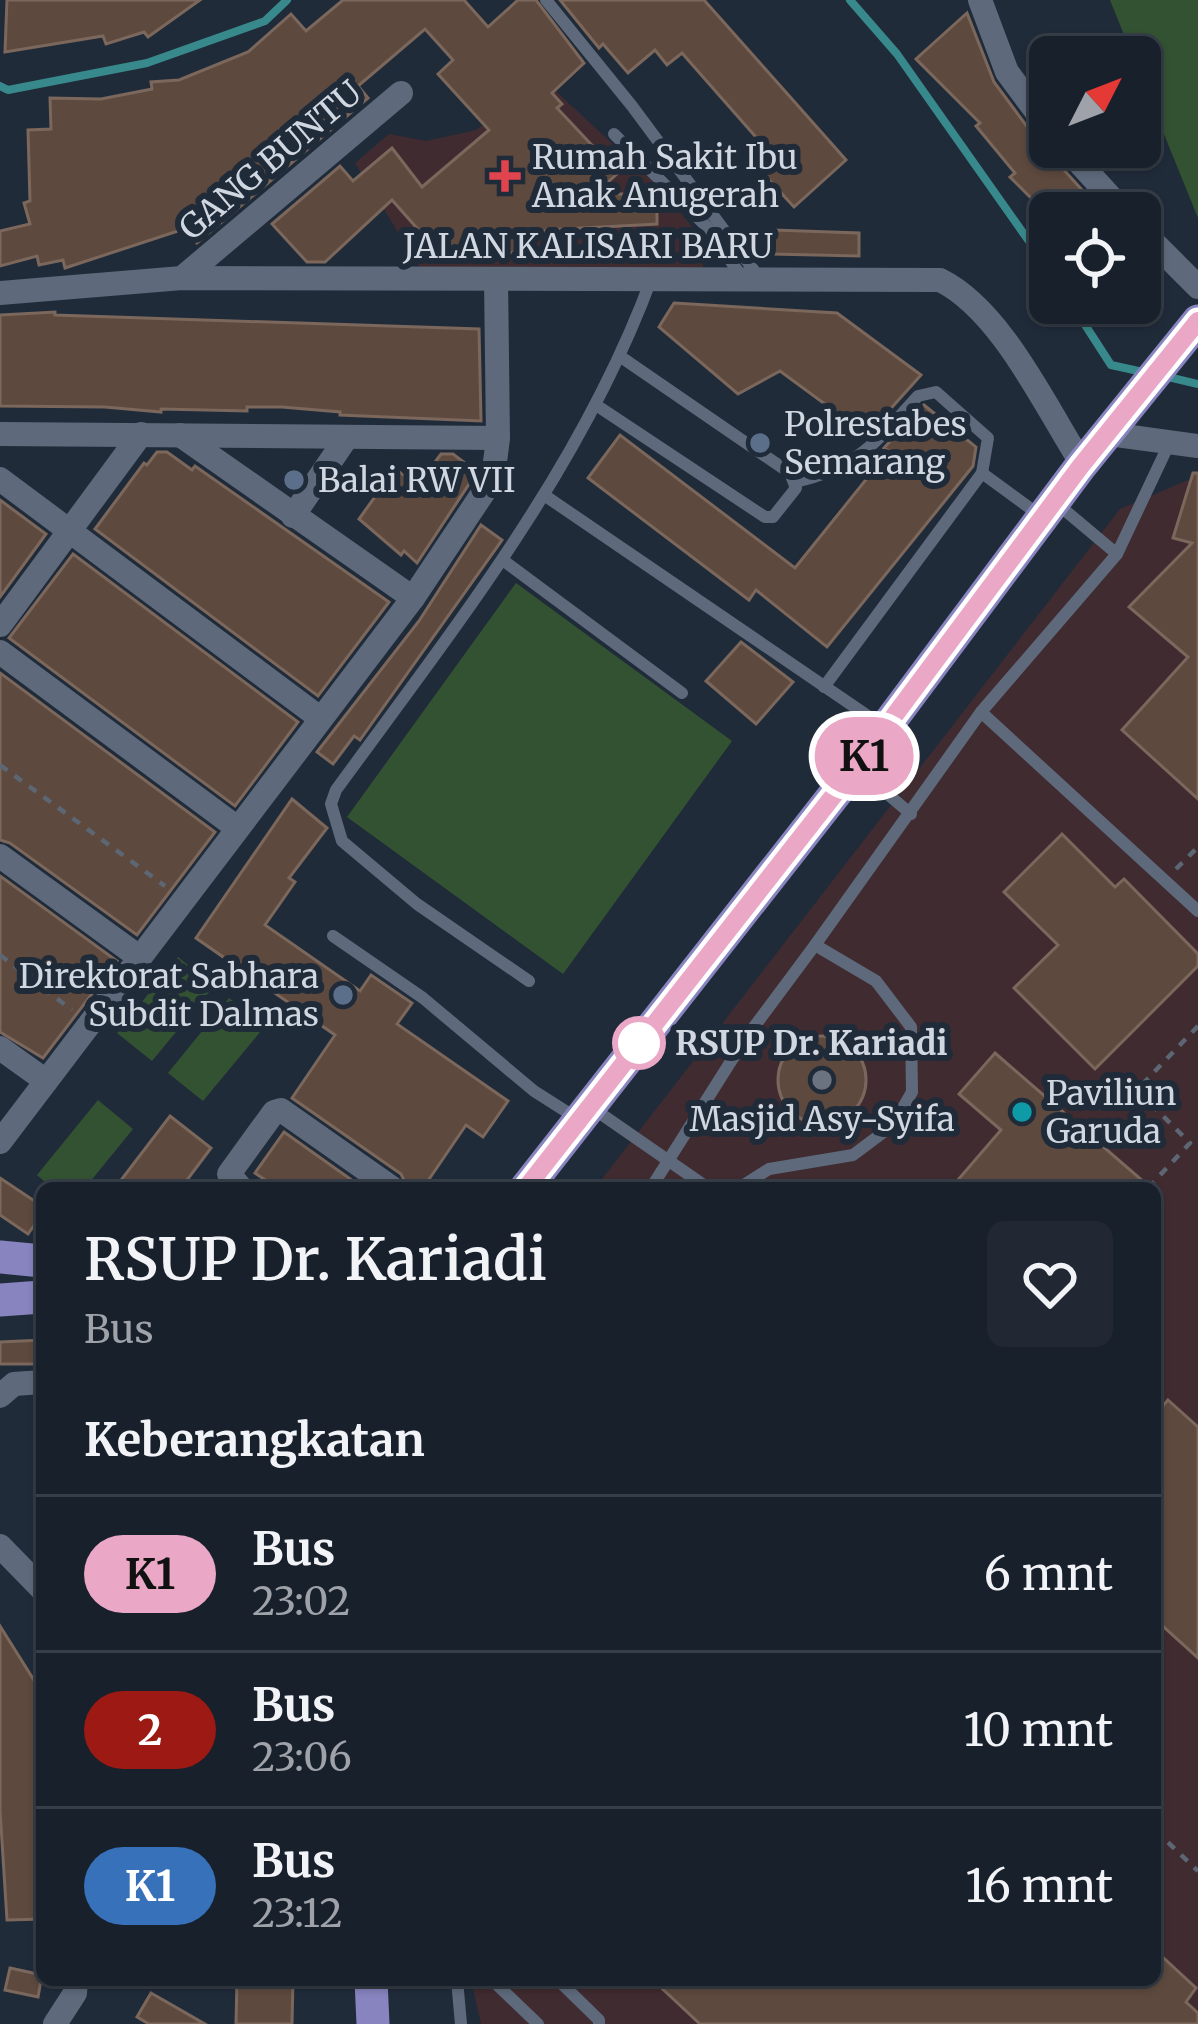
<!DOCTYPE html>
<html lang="id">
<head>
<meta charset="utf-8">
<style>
	body { margin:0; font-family:Merriweather,serif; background:#212834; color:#f1f3f6; height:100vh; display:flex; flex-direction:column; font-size:45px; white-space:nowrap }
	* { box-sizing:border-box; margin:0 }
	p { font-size:39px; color:#9fa3a9 }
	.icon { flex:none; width:66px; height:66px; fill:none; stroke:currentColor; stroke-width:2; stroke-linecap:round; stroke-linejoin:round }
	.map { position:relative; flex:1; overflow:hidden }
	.panel { position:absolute; left:36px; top:1182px; width:1125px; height:804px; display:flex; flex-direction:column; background:#18202c; border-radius:18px; box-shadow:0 3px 9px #0004,0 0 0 3px #363e48 }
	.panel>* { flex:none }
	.badge { padding:0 24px; border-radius:39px; font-size:42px; line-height:78px }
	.needle { width:78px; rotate:48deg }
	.buttons { position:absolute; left:1029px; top:36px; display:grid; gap:24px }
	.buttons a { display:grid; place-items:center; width:132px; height:132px; border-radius:18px; background:#18202c; box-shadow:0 3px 9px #0004,0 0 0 3px #363e48; font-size:60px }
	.map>.badge { position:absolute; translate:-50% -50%; box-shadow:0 0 0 6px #fff }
	h2 { padding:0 48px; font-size:45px; line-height:108px }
	.round { display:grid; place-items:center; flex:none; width:126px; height:126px; border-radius:18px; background:#212834 }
	.summary { display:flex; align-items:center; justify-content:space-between; height:204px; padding:0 48px }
	h1 { font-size:57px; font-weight:600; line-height:90px }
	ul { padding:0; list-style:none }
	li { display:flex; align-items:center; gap:36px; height:156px; padding:0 48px; border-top:3px solid #363e48 }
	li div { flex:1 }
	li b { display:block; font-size:45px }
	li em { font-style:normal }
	li .badge { min-width:132px; font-weight:700; text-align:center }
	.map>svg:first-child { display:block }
	.medical { fill:#3f2b30 }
	.green { fill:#335232 }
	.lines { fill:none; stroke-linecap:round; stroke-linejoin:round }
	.stream { stroke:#38898b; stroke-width:8 }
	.building { fill:#5d493e; stroke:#7b675b; stroke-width:3 }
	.path { stroke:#5d6774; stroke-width:4.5; stroke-dasharray:9 9; stroke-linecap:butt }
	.service { stroke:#5e6a7c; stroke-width:12 }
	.minor { stroke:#5e6a7c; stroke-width:24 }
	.trunk { stroke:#8784bf; stroke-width:33 }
	.line-casing { stroke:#fff; stroke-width:27 }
	.line { stroke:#eba7c6; stroke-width:18 }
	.health-dot { fill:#e0444e; stroke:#202b3a; stroke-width:4.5 }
	.service-dot { fill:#5c6f8a; stroke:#202b3a; stroke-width:4.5 }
	.stop-dot { fill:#fff; stroke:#eba7c6; stroke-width:6 }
	.worship-dot { fill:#6b7280; stroke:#202b3a; stroke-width:4.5 }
	.culture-dot { fill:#0f9aa8; stroke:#202b3a; stroke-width:4.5 }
	.labels { text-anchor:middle; stroke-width:12; stroke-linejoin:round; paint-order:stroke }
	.poi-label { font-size:33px; fill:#d0d7e1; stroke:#202b3a; text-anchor:start }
	.street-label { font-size:33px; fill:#d0d7e1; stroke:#202b3a }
	.stop-label { font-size:33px; font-weight:bold; fill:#d0d7e1; stroke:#202b3a; text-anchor:start }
</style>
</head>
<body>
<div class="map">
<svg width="1198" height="2024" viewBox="0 0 1198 2024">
	<rect width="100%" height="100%" fill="#202b3a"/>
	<g class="medical">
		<path d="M545,81L661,189L709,247L702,269L427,279L355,163L389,134L426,141L476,130Z"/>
		<path d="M1188,480L1198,484V2024H481L471,1980H1155V1188H595L1120,509Z"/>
	</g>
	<g class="green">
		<path d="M1110,0H1198V218L1140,75V57H1133Z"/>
		<path d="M516,583L732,741L563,974L347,817Z"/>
		<path d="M178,957L214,986L152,1061L117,1033Z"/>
		<path d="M229,998L265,1026L203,1101L168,1073Z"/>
		<path d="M98,1100L133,1129L85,1188H52L37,1175Z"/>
	</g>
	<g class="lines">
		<g class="stream">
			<path d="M850,0L897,54L1050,271"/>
			<path d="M0,86L8,90L147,63L265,21L287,0"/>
			<path d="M1071,303L1111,365L1143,372"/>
			<path d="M1164,376L1198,384"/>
		</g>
	</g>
	<g class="building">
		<path d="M7,0H200L148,37L144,32L106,44L103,36L5,52Z"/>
		<path d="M343,0H464L488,27L518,0H536L584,63L552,93L562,104L557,108L618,173L595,194H657V224L546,230L520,253L438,252L392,200L325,262H307L272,224L340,166L353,181L392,148L422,187L489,130L438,74L453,60L425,29L358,86L368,98L197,243L184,229L65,268L63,260L39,265L37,256L0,266V231L30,224L24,203L30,201L28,130L51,129L50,98L101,99L152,89L151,82L179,80L248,52L291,14L306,31Z"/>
		<path d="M560,0H704L846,160L794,207L748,157L762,144L682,53L667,65L655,50L628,73L603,44L599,48Z"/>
		<path d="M967,13L994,82L1037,140L1049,147L1053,158L1103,213H1046L1010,177L1015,173L976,126L980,123L916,59Z"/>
		<path d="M773,230L859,233V256L772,254Z"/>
		<path d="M674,303L837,313L921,375L867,435L780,371L738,394L659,327Z"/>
		<path d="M55,312V315L479,329L481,421L340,415V412L282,407H247V411L161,409V412L105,407L0,406V315Z"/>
		<path d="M924,405L976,447L973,466L827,647L756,590L749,600L588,478L620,435L795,568L889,451L884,448Z"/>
		<path d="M157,452H167L192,470L195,466L389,602L318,696L95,529L144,463L147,465Z"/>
		<path d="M441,454H453L477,472L417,563L404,551L401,555L359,519L395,469L418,485Z"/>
		<path d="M1193,473H1198V799L1122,730L1188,657L1129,607L1192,543L1173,538Z"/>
		<path d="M0,500L46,534L0,597Z"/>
		<path d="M481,525L502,540L360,740L354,736L333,764L317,752L419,621Z"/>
		<path d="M73,554L298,722L235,806L9,638Z"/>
		<path d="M741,642L793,682L756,724L706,681Z"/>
		<path d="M0,673L215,832L137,935L10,843L0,840Z"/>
		<path d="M292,799L327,828L289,878L295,882L265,925L360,991L371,975L412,1003L397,1024L508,1101L483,1137L466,1125L423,1188H408L401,1174L292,1098L335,1035L196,938Z"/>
		<path d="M1062,834L1115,887L1124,879L1198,954V966L1095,1069L1014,988L1058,945L1004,892Z"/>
		<path d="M0,876L117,961L43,1058L0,1032Z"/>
		<circle cx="822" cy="1080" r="44"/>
		<path d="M995,1053L1151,1188H951L1001,1130L959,1094Z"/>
		<path d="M170,1116L211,1148L181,1188H115Z"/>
		<path d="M284,1132L363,1188H277L255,1173Z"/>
		<path d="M0,1178L42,1206V1214L28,1234L0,1215Z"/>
		<path d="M42,1340V1364H0V1342Z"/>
		<path d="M1168,1400L1198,1427V1658L1155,1619V1415Z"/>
		<path d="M0,1626L42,1693V1919L7,1920L0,1810Z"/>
		<path d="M1155,1950L1196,1988L1186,2002L1198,2013V2024H700L653,1980H1155Z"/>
		<path d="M10,1968L42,1975L38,1997L5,1990Z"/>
		<path d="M237,1980H293L292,2024H236Z"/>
		<path d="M151,1993L205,2024H149L137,2017Z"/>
	</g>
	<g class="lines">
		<g class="path">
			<path d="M0,765L165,886"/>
			<path d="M1176,869L1198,847"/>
			<path d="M0,955L72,1010"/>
			<path d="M1148,1188L1190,1143L1137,1090L1198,1026"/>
			<path d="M1155,1830L1198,1871"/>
		</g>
		<g class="service">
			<path d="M546,0L632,106L761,280"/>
			<path d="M614,134L707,227L744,280"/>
			<path d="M596,405L765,517H773L796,488L790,473L621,357"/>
			<path d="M795,482C858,468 876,442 918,396L936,392L988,438L982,473"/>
			<path d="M544,495L884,727"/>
			<path d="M1055,502L1117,554"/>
			<path d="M504,561L682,693"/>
			<path d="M824,687L982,473L1038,514"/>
			<path d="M981,712L1198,911"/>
			<path d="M857,768L911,814"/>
			<path d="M333,936L423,998L534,1091L578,1119"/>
			<path d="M815,945L981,712L1117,554L1169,444"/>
			<path d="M529,981L417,904L342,841L331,804L336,790C454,628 582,468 652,277"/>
			<path d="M591,1107L708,1188"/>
			<path d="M651,1188L745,1039L815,945L876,981L911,1027L912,1092L893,1125L853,1155L769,1169L739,1188"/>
			<path d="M457,1980L461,2024"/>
			<path d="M492,1980L538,2024"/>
			<path d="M558,1980L599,2020V2024"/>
		</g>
		<g class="minor">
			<path d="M980,0L1007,72L1050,130"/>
			<path d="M1065,147L1125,213"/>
			<path d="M1140,229L1198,287"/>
			<path d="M182,278L401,93"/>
			<path d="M0,293L182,278L940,280C1001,310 1045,406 1082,464"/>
			<path d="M0,434L498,438"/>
			<path d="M1109,434L1198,446"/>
			<path d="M180,435L413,598"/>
			<path d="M0,479L320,718"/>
			<path d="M293,516L347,437"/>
			<path d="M0,625L141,434"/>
			<path d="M0,652L236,827"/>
			<path d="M0,856L139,957"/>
			<path d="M0,1048L46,1081"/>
			<path d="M0,1142L413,598L493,478L498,438L496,279"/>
			<path d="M241,1188L229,1174L274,1112L281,1110L392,1188"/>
			<path d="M0,1396L14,1384L42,1382"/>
			<path d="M0,1546L42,1589"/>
			<path d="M55,2024L75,1993L76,1980"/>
		</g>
		<g class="trunk">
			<path d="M526,1188L856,767L1080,467L1198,321"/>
			<path d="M0,1257L42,1261"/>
			<path d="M0,1300L42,1297"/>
			<path d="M371,1980L373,2024"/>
		</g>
	</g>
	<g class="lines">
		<g class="line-casing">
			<path id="line" d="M526,1188L856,767L1080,467L1198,321"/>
		</g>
		<use href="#line" class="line"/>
	</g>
	<path class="health-dot" d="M499 158h12v12h12v12h-12v12h-12v-12h-12v-12h12z"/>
	<g class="service-dot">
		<circle cx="760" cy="443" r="12"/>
		<circle cx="294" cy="480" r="12"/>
		<circle cx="343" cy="995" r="12"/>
	</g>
	<circle class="stop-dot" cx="639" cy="1043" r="24"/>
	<circle class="worship-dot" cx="822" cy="1080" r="12"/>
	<circle class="culture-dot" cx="1022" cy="1112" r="12"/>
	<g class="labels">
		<g class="poi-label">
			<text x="532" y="169">Rumah Sakit Ibu<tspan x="532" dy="38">Anak Anugerah</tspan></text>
			<text x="784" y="436">Polrestabes<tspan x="784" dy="38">Semarang</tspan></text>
			<text x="318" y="492">Balai RW VII</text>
			<text x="319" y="988" text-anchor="end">Direktorat Sabhara<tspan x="319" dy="38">Subdit Dalmas</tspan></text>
			<text x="1046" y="1105">Paviliun<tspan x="1046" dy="38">Garuda</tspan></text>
			<text x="822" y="1131" text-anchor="middle">Masjid Asy-Syifa</text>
		</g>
		<g class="street-label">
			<text transform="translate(270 160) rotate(-40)" y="12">GANG BUNTU</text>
			<text x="588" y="258">JALAN KALISARI BARU</text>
		</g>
		<g class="stop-label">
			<text x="675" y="1055">RSUP Dr. Kariadi</text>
		</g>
	</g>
</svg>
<div class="buttons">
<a><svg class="needle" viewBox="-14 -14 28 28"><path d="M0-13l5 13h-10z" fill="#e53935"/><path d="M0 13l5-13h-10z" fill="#9fa3a9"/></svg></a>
<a><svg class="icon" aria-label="locate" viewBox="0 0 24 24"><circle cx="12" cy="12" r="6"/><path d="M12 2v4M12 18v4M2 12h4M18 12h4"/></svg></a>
</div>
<b class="badge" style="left:864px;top:756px;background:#eba7c6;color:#111">K1</b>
<section class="panel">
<div class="summary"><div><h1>RSUP Dr. Kariadi</h1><p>Bus</p></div><a class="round"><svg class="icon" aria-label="heart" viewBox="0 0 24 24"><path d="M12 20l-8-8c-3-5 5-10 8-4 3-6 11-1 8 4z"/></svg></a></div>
<h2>Keberangkatan</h2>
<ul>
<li><span class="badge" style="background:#eba7c6;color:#111">K1</span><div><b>Bus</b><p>23:02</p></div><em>6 mnt</em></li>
<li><span class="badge" style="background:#9c1a13;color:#fff">2</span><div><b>Bus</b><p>23:06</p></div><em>10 mnt</em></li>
<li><span class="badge" style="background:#3671b9;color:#fff">K1</span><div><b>Bus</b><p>23:12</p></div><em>16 mnt</em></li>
</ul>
</section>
</div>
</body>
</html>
